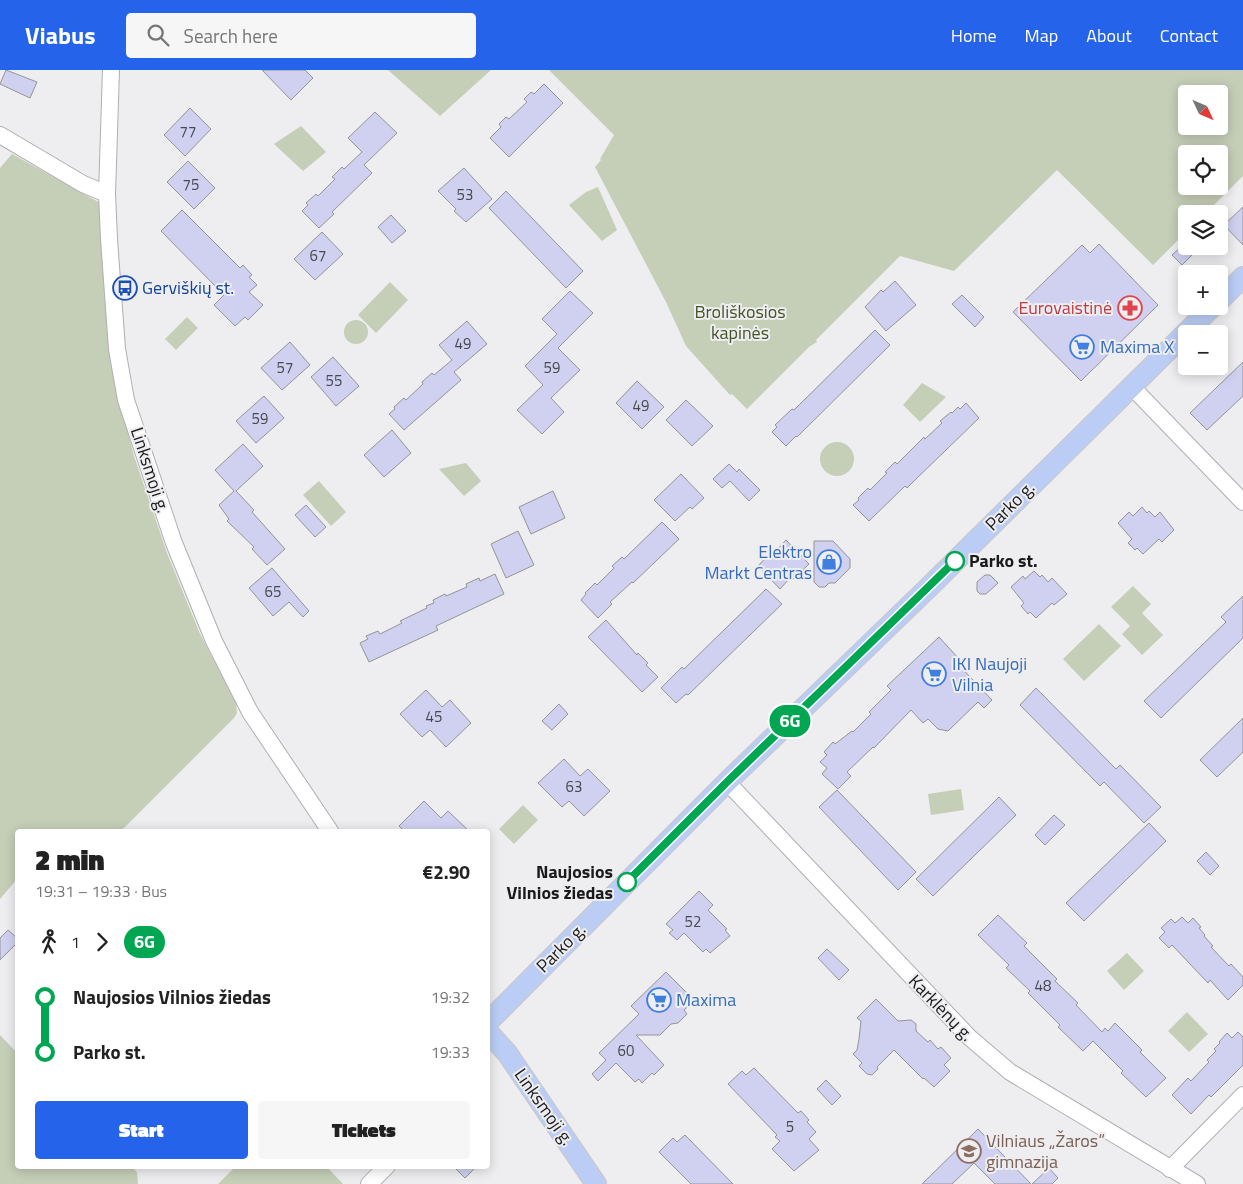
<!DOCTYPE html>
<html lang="en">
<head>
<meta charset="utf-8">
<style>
	body { margin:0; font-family:"Titillium Web",sans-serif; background:#f6f6f6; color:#222; height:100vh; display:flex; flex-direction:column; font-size:19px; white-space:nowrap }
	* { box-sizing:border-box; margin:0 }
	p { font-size:16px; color:#767676 }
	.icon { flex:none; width:28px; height:28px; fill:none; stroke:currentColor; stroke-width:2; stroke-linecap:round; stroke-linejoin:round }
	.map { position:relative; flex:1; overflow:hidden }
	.details { position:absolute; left:15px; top:759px; width:475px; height:340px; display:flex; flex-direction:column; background:#fff; border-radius:5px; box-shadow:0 2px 12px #0003 }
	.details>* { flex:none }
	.badge { padding:0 10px; border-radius:16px; font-size:18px; line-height:32px }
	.needle { width:32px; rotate:134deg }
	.fabs { position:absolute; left:1178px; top:15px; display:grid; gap:10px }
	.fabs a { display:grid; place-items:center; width:50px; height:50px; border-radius:5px; background:#fff; box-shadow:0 2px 12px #0003; font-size:25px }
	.map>.badge { position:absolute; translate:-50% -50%; box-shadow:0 0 0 2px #fff }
	.legs { display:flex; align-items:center; gap:8px; height:55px; padding:0 20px; font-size:16px }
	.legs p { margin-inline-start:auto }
	.headline { display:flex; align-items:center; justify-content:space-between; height:85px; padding:0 20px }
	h1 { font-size:28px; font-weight:800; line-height:38px }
	.button { display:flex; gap:10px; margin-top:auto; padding:10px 20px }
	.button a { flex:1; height:58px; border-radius:5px; background:#2563eb; color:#fff; font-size:20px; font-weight:800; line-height:58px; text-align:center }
	.button a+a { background:#f6f6f6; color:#222 }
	ul { padding:0 20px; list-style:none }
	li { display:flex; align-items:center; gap:18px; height:55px; font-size:19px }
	li i { display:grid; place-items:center; width:8px; height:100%; margin:0 6px; background:currentColor }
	li i::after { content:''; width:12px; height:12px; margin:-6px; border:4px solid; border-radius:50%; background:#fff }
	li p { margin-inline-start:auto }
	li:first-child i { background:linear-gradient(#0000 50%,currentColor 0) }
	li:last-child i { background:linear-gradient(currentColor 50%,#0000 0) }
	header { display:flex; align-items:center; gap:30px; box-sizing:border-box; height:70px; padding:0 25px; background:#2563eb; color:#fff }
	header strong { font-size:24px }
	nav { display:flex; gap:28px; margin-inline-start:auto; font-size:18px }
	.search { width:350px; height:45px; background:#f6f6f6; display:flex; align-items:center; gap:12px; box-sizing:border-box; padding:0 18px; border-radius:5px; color:#767676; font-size:19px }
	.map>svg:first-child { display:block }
	.green { fill:#c5ceb7; fill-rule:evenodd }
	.building { fill:#d0d1f1; stroke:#949497 }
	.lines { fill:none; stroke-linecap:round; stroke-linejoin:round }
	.minor-casing { stroke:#afafb2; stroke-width:18 }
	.major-casing { stroke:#c8c8c8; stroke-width:22 }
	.minor { stroke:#fff; stroke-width:16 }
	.major { stroke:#bccdf5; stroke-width:20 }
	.line-1-casing { stroke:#fff; stroke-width:11 }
	.line-1 { stroke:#00a651; stroke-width:8 }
	.stop-1-dot { fill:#fff; stroke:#00a651; stroke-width:2.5 }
	.labels { text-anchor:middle; stroke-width:4; stroke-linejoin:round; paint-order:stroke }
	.number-label { font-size:15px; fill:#484850 }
	.transit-label { font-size:18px; fill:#164399; stroke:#eeeef1; text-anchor:start }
	.health-label { font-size:18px; fill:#be3a42; stroke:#eeeef1; text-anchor:end }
	.park-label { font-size:18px; fill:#455626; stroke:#eeeef1 }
	.shop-label { font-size:18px; fill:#366cbe; stroke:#eeeef1; text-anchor:start }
	.street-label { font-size:18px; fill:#1a1a1b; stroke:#eeeef1 }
	.stop-label { font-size:18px; font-weight:bold; fill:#1a1a1b; stroke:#eeeef1; text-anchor:start }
	.education-label { font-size:18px; fill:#785e54; stroke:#eeeef1; text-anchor:start }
</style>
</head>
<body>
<header>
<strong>Viabus</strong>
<div class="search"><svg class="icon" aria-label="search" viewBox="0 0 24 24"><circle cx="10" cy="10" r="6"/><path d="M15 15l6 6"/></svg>Search here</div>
<nav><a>Home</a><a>Map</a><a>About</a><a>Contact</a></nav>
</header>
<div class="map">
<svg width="1243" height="1114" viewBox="0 0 1243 1114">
	<rect width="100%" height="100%" fill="#eeeef1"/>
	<g class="green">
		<path d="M388,0H491L440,46Z"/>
		<path d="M549,0H1243V106L1205,144H1186V162L1153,195L1057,100L954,201L900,186L816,270L817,272L810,276L747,339L732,324L730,325L686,276L666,232L595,97L601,90L600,89L614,65ZM1186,24H1219V56H1186ZM1186,84H1219V116H1186Z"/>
		<path d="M301,56L326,82L303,101L274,74Z"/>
		<path d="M12,84L102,134L104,213L108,272L115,314L134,386L167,483L200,564L236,633L237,643L234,648L121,761H18L17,809L0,829V98Z"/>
		<path d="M598,117L617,160L602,171L569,135L586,122Z"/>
		<path d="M390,212L408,230L376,263L358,245Z"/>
		<path d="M187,247L198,258L176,280L165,269Z"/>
		<circle cx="356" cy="262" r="12"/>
		<path d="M922,313L946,327L920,352L903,335Z"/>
		<circle cx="837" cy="389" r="17"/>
		<path d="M466,393L481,411L464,426L439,399Z"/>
		<path d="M319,411L346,442L331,456L303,425Z"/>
		<path d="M1133,516L1151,534L1142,543L1163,565L1142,585L1122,564L1130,556L1111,537Z"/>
		<path d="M1099,554L1121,576L1084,611L1063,589Z"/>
		<path d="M961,719L964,740L931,745L928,724Z"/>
		<path d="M523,735L538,750L514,774L499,759Z"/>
		<path d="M1127,883L1144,901L1124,920L1107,901Z"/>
		<path d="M1187,942L1208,964L1189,982L1168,961Z"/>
		<path d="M0,965L17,983L18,1096H131L137,1102L138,1114H0Z"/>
		<path d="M236,1096H326L343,1114H218Z"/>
	</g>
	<g class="building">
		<path d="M6,0L37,12L30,28L0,14Z"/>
		<path d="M262,0H305L313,8L291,30Z"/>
		<path d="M544,14L563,33L509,87L490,68L501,57L499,54L506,47L509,49L527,32L524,29L531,22L534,24Z"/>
		<path d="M190,38L211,59L185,86L164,65Z"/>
		<path d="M375,42L397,63L364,95L372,103L332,142L334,144L319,158L302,141L308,135L306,133L316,124L318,126L335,109L332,107L342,97L344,99L362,82L348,68Z"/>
		<path d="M188,91L215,118L194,139L167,112Z"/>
		<path d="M464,98L492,129L466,152L454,141L456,139L438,121Z"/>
		<path d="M506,121L583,201L566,218L489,138Z"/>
		<path d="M1243,137V175L1224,155Z"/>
		<path d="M182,140L240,198L243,195L252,205L249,207L257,215L249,222L263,235L248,250L245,247L235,256L214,235L224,225L161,161Z"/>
		<path d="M391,145L406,161L392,173L378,157Z"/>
		<path d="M322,162L343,184L315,210L294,189Z"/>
		<path d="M1099,174L1158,235L1081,311L1013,242L1082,175L1090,183Z"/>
		<path d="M1182,176H1201L1182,195L1172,185Z"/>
		<path d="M895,211L916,235L886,261L865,237L881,220L883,222Z"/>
		<path d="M570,221L593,243L558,278L580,300L551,328L564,342L542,364L517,340L543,315L525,296L557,264L542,249Z"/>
		<path d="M962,225L984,247L975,257L952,234Z"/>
		<path d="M467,251L487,274L454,302L461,310L404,360L389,344L395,339L394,337L404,328L406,330L423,314L422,312L432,303L434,305L452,290L439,275Z"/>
		<path d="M875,260L890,275L797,367L796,366L786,376L772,362L777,357L775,355L792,339L794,340Z"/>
		<path d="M290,272L310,295L282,320L261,298Z"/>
		<path d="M333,287L359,316L336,336L311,307Z"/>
		<path d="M1243,292V326L1207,360L1190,343Z"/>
		<path d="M637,311L664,337L642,359L616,333Z"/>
		<path d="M264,326L284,348L256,373L236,351Z"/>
		<path d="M686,330L713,356L692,376L666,350Z"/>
		<path d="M966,333L979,348L913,412L907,418L905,416L869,451L853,435L859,430L858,428L868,418L870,420L887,403L885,402L895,392L897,394L924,367L925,369L942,353L940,351L951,342L952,343L958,337L960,339Z"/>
		<path d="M392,360L411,383L384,407L364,385Z"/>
		<path d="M243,374L263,396L236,421L254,440L252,442L285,479L267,495L252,479L254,477L227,451L229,449L219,435L234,421L215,400Z"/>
		<path d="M729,394L737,402L739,399L760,420L749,431L730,411L722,418L713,409Z"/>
		<path d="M681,404L704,428L692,439L690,437L675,451L654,430Z"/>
		<path d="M553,421L565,448L531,464L519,437Z"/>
		<path d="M306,435L326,457L315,467L295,445Z"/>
		<path d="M1142,437L1147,443L1149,441L1155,447L1160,442L1174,460L1162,472L1159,469L1143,484L1137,478L1135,480L1128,473L1132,469L1118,453L1129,442L1133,446Z"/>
		<path d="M662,452L679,469L633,513L632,512L610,532L612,534L598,548L581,530L586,524L585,523L595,513L597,515L614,498L612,496L622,487L624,489Z"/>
		<path d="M518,461L534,495L506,508L491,474Z"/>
		<path d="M786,470L809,494L792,510L790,508L780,519L758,496L774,479L776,481Z"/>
		<path d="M814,471H833L850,489V498L835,513H829L825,517H819L814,512Z"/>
		<path d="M272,498L309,541L303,547L289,532L273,546L249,518Z"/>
		<path d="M1034,501L1040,507L1042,505L1048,512L1052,508L1067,524L1054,535L1052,533L1036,548L1030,542L1028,544L1021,536L1024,533L1011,517L1023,506L1025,509Z"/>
		<path d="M495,504L504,524L436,556L438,560L369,592L360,573L368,569L366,566L378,561L380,564L402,553L400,551L427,538L426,536L434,533L433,530L445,524L446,526L467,517L466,514L479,508L480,511Z"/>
		<path d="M985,505H990L998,513L986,524H980L977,521V512Z"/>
		<path d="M766,519L782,534L688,625L686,624L676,633L661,618L682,597L684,599Z"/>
		<path d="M1243,526V568L1161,648L1144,631L1226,552L1221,547Z"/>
		<path d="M606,550L637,585L638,583L648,593L646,595L658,607L642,622L588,567Z"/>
		<path d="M939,567L959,589L956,592L992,630L984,638L978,632L948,661L938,659L928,649L923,653L911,640L874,678L873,677L847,702L851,706L838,719L822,704L827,698L820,692L827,685L824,682L833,672L835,674L852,661L853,662L871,644L869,642L891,620L887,616Z"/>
		<path d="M1036,618L1116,699L1120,695L1161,737L1144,753L1104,712L1100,716L1020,635Z"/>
		<path d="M426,620L442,637L450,630L471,653L446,677L430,660L422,667L400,644Z"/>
		<path d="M559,634L568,644L552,660L542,651Z"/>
		<path d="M1243,648V682L1217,707L1200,690Z"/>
		<path d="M564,689L580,706L588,699L610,721L584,746L569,731L562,737L538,713Z"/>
		<path d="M837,720L916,802L898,820L819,737Z"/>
		<path d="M999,727L1016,745L933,826L916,809Z"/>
		<path d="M424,731L441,748L448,741L469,761H404L399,756Z"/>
		<path d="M1054,745L1065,755L1045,775L1035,765Z"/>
		<path d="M1149,753L1166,771L1084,851L1066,833Z"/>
		<path d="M1206,782L1219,796L1210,805L1197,791Z"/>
		<path d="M699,821L713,835L708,840L727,859L725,860L730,866L710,883L706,879L703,882L684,863L677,870L669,863L673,860L666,854Z"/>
		<path d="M998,845L1027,873L1024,876L1057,909L1055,911L1078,933L1076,935L1102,962L1105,958L1108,961L1115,953L1142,980L1140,982L1166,1008L1146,1027L1121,1003L1123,1001L1093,971L1083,981L1058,957L1060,955L1028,923L1030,921L1006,898L1009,895L978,865Z"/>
		<path d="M1182,847L1188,853L1193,848L1201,857L1199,858L1205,865L1204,866L1213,876L1211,877L1229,896L1231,894L1243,907V915L1228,930L1210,910L1208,913L1172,875L1169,878L1159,868L1165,862L1161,858L1171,849L1175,853Z"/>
		<path d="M8,860L18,869V872L0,890V868Z"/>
		<path d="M827,879L849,900L839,910L818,888Z"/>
		<path d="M666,902L690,926L688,928L693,932L684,940L687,944L678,953L671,954L660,965H636L664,995L654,1005L652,1003L642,1013L639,1009L635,1012L616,993L598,1011L592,1004L606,990L599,983L639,944L631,936Z"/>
		<path d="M876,929L898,951L911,950L916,954V961L928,972L930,970L938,979L941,977L951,988L944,995L950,1001L934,1017L924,1008L923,1009L894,980L877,997L878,999L872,1005L867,1004L859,996L862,993L853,984L857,980L859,969L861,951L857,948Z"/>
		<path d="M1238,962L1243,967V995L1211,1027L1209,1025L1191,1044L1172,1025L1188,1008L1191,1011L1209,992L1207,990L1216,981L1214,979L1220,973L1219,972L1227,963L1232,968Z"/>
		<path d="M754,998L798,1043L801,1041L809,1050L807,1052L816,1062L809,1069L819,1080L794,1101L772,1079L780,1071L775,1067L777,1065L728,1014L742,1001L746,1005Z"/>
		<path d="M826,1010L841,1026L832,1035L817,1019Z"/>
		<path d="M978,1059L1031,1114H995L974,1093L952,1114H922Z"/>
		<path d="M685,1065L733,1114H691L659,1082L673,1068L677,1072Z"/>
		<path d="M453,1096H477L465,1108Z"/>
		<path d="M1049,1098L1058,1108L1052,1114H1032Z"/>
	</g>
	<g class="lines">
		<g class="minor-casing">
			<g id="minor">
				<path d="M111,0L107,124L109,169L117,279L126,330L174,473L214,571L250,642L330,761"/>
				<path d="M0,65L83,114L107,124"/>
				<path d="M1131,316L1243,432"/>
				<path d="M727,712L969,967L1010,1002L1197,1114"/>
				<path d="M1170,1099L1243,1025"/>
				<path d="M369,1114L387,1096"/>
			</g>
		</g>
		<g class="major-casing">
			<g id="major">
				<path d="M1219,231L1243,207"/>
				<path d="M488,952L727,712L928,518L1213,236"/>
				<path d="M488,962L507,983L596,1114"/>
			</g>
		</g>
		<use href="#minor" class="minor"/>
		<use href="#major" class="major"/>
	</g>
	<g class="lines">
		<g class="line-1-casing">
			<path id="line-1" d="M627,812L727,712L955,491"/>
		</g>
		<use href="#line-1" class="line-1"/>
	</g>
	<defs>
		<g id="bus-ring" transform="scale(1.25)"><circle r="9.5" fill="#eeeef1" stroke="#1a4fb4" stroke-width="1.5"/><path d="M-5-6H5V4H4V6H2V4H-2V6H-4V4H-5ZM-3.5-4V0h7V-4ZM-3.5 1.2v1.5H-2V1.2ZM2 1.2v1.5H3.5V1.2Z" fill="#1a4fb4"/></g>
		<g id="pharmacy-ring" transform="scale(1.25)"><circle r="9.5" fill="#eeeef1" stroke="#e0444e" stroke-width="1.5"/><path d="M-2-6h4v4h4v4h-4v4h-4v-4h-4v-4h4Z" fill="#e0444e"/></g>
		<g id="supermarket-ring" transform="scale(1.25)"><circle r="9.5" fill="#eeeef1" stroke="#3f7fe0" stroke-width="1.5"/><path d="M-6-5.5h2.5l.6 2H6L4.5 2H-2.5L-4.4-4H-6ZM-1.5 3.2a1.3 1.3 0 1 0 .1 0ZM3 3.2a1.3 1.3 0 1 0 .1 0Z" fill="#3f7fe0"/></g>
		<g id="shop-ring" transform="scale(1.25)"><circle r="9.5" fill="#eeeef1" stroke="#3f7fe0" stroke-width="1.5"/><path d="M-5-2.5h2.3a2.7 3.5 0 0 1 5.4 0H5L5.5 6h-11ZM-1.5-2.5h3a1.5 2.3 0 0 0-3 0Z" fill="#3f7fe0"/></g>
		<g id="school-ring" transform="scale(1.25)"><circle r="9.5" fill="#eeeef1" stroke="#8d6e63" stroke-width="1.5"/><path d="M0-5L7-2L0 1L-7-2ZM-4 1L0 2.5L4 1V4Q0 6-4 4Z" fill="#8d6e63"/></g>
	</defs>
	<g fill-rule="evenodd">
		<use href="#bus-ring" x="125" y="218"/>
		<use href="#pharmacy-ring" x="1130" y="238"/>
		<use href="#supermarket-ring" x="1082" y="277"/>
		<use href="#shop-ring" x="829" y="492"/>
		<use href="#supermarket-ring" x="934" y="604"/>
		<use href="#supermarket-ring" x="659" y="930"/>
		<use href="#school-ring" x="969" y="1081"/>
	</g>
	<g class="stop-1-dot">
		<circle cx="955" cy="491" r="9"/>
		<circle cx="627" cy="812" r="9"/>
	</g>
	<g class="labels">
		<g class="number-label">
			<text x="188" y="67">77</text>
			<text x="191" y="120">75</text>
			<text x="465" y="130">53</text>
			<text x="318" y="191">67</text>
			<text x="463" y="279">49</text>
			<text x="285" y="303">57</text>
			<text x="552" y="303">59</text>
			<text x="334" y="316">55</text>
			<text x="641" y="341">49</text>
			<text x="260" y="354">59</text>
			<text x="273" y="527">65</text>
			<text x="434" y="652">45</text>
			<text x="574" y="722">63</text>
			<text x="693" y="857">52</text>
			<text x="1043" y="921">48</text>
			<text x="626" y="986">60</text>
			<text x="790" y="1062">5</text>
		</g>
		<g class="transit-label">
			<text x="142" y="224">Gerviškių st.</text>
		</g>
		<g class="health-label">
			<text x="1112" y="244">Eurovaistinė</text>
		</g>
		<g class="park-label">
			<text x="740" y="248">Broliškosios<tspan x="740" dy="21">kapinės</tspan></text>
		</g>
		<g class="shop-label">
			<text x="1100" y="283">Maxima X</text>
			<text x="812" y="488" text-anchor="end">Elektro<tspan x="812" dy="21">Markt Centras</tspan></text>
			<text x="952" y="600">IKI Naujoji<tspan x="952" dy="21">Vilnia</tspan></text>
			<text x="676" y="936">Maxima</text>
		</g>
		<g class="street-label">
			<text transform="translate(150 400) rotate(72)" y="6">Linksmoji g.</text>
			<text transform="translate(1010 436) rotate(-45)" y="6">Parko g.</text>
			<text transform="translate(561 878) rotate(-45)" y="6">Parko g.</text>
			<text transform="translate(941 938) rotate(46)" y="6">Karklėnų g.</text>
			<text transform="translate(544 1037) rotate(55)" y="6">Linksmoji g.</text>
		</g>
		<g class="stop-label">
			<text x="969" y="497">Parko st.</text>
			<text x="613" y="808" text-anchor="end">Naujosios<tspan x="613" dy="21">Vilnios žiedas</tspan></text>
		</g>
		<g class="education-label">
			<text x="986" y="1077">Vilniaus „Žaros“<tspan x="986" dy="21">gimnazija</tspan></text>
		</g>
	</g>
</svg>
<div class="fabs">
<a><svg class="needle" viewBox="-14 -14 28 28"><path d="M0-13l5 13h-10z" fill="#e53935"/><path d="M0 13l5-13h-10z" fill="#767676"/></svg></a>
<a><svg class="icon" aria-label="locate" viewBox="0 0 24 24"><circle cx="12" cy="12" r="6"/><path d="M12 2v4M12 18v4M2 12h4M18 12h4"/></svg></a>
<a><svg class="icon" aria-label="layers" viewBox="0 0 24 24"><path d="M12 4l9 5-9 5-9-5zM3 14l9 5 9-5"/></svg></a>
<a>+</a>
<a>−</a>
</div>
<b class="badge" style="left:790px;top:651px;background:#00a651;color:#fff">6G</b>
<section class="details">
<div class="headline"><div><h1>2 min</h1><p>19:31 – 19:33 · Bus</p></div><b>€2.90</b></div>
<div class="legs"><svg class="icon" aria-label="walk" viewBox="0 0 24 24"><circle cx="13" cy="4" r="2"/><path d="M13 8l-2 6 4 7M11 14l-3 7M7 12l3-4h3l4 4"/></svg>1<svg class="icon" aria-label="forward" viewBox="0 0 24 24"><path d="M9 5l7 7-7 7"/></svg><b class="badge" style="background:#00a651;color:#fff">6G</b></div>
<ul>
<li><i style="color:#00a651"></i><b>Naujosios Vilnios žiedas</b><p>19:32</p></li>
<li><i style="color:#00a651"></i><b>Parko st.</b><p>19:33</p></li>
</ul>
<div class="button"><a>Start</a><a>Tickets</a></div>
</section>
</div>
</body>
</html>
